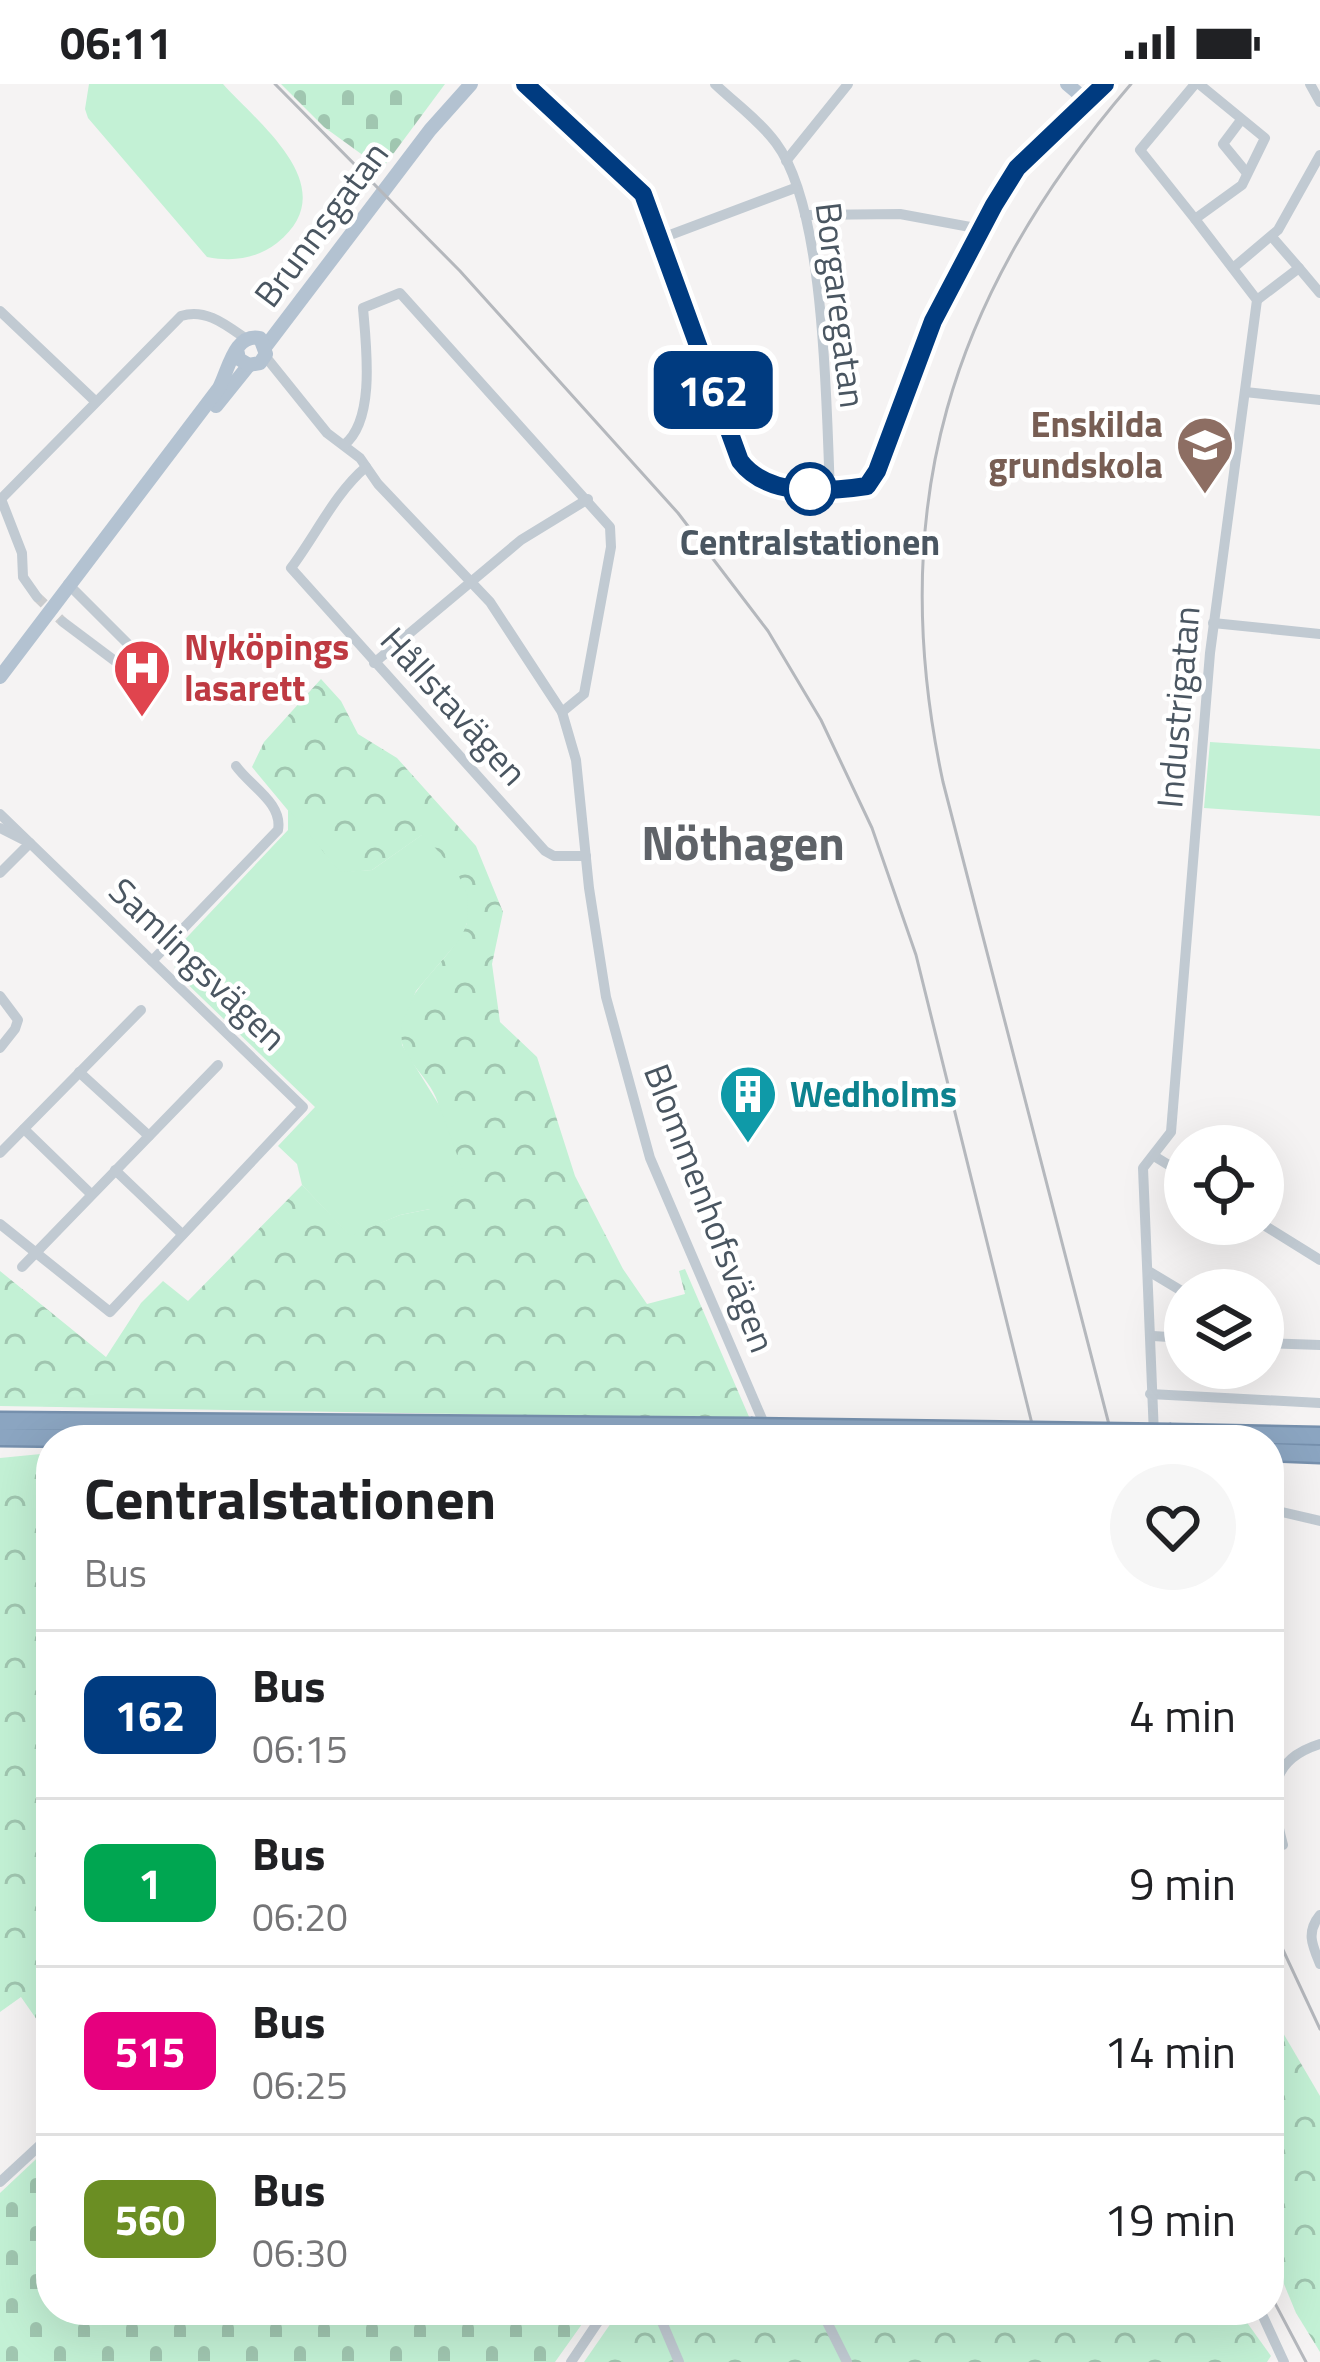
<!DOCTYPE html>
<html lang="en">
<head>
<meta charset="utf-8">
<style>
	body { margin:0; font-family:"Titillium Web",sans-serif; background:#f6f6f6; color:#202124; height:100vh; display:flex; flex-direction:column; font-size:45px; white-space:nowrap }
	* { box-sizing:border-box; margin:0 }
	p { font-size:39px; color:#757577 }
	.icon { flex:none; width:66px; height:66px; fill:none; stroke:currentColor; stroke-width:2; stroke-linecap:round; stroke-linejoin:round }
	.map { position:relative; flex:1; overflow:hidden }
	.details { position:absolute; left:36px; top:1341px; width:1248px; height:900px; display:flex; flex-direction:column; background:#fff; border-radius:48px; box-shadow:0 12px 48px #0002 }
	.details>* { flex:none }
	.badge { padding:0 24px; border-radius:18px; font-size:42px; line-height:78px }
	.buttons { position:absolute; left:1164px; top:1041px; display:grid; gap:24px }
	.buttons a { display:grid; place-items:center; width:120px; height:120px; border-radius:50%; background:#fff; box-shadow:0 12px 48px #0002; font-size:60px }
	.map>.badge { position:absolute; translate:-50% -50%; box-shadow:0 0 0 6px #fff }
	.round { display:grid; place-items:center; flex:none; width:126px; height:126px; border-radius:63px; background:#f6f6f6 }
	.overview { display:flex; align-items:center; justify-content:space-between; height:204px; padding:0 48px }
	h1 { font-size:57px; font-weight:700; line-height:90px }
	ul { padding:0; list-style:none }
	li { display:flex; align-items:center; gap:36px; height:168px; padding:0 48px; border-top:3px solid #e0e0e0 }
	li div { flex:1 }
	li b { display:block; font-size:45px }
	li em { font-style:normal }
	li .badge { min-width:132px; font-weight:700; text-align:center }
	.status { display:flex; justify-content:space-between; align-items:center; height:84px; padding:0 60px; background:#fff; direction:ltr }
	.status svg { height:33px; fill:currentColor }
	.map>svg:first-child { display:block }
	.forest { fill:url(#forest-crowns) }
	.cemetery { fill:url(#cemetery-stones) }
	.park { fill:#c3f1d5 }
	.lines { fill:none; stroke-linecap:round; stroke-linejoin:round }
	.minor-tunnel { stroke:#caccce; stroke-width:10; stroke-dasharray:10 5; stroke-linecap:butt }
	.highway-casing { stroke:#7690ad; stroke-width:21 }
	.minor { stroke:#c1cad2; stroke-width:10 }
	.major { stroke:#b3c2d1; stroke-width:14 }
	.highway { stroke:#8ba5c1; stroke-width:16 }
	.rail { stroke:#b5b8bd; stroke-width:3 }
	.highway-bridge-casing { stroke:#7690ad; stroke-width:21; stroke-linecap:butt }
	.highway-bridge { stroke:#8ba5c1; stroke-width:16 }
	.line-casing { stroke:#fff; stroke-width:27 }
	.line { stroke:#003b80; stroke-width:18 }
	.stop-dot { fill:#fff; stroke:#003b80; stroke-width:6 }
	.labels { text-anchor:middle; stroke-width:9; stroke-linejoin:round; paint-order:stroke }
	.street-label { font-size:36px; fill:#4a5661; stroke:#fff }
	.education-label { font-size:36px; font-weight:bold; fill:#785e54; stroke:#fff; text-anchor:end }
	.stop-label { font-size:36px; font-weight:bold; fill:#4a5661; stroke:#fff }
	.health-label { font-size:36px; font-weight:bold; fill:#be3a42; stroke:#fff; text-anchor:start }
	.culture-label { font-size:36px; font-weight:bold; fill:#0d838f; stroke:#fff; text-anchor:start }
	.district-label { font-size:48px; font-weight:bold; fill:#5f6368; stroke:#fff }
</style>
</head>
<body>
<div class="status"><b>06:11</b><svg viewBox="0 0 49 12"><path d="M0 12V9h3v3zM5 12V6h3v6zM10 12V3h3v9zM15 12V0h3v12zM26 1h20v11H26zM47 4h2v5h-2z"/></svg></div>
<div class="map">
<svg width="1320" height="2278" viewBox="0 0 1320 2278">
	<defs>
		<pattern id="forest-crowns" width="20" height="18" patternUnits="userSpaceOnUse" patternTransform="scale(3)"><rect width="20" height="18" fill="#c3f1d5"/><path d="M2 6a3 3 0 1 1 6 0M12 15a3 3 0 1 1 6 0" fill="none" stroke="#a0c6b0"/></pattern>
		<pattern id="cemetery-stones" width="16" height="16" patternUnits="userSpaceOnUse" patternTransform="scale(3)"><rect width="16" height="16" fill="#c3f1d5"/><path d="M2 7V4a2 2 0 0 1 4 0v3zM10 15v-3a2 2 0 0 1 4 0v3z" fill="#a0c6b0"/></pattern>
	</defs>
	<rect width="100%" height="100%" fill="#f5f3f3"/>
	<g class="forest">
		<path d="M321,595L341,617L358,650L397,674L476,762L503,828L492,880L500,938L537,973L575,1092L623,1185L647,1220L685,1210L679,1187L685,1185L750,1335L0,1322V1187L106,1273L141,1219L163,1197L188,1217L302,1101L350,1151L400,1131L430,1125C432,1101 443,1044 439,1023C433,993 394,973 401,940C411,899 451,877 467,839L422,751L372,786L340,789L252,683L264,658Z"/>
		<path d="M51,1369V1956L21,1913L0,1928V1374Z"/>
		<path d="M1269,1925L1320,2012V2268L1296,2229L1269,2164Z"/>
		<path d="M620,2226H1238L1271,2272L1267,2278H584Z"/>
	</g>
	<g class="cemetery">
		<path d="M281,0H445L382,85L324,43Z"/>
		<path d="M51,2061V2226H592L555,2278H0V2109Z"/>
	</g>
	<g class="park">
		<path d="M89,0H223C261,42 345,105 277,159C256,175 233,178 207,173L88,34L85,25Z"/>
		<path d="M1210,658L1320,665V732L1204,724Z"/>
		<path d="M288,725L340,788L372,786L423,750L458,790L468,813L467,839L461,854L416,907L401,942L402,961L439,1021L464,1090L430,1125L400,1131L350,1152L302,1101L297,1080L278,1062L315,1023L175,888L174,867L288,746Z"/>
	</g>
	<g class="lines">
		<path class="minor-tunnel" d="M37,513L63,538"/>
		<g class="highway-casing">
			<g id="highway">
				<path d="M0,1337L751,1343"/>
				<path d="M1171,1349L1320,1352"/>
				<path d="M0,1353L235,1356"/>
				<path d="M1269,1368L1320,1370"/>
			</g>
		</g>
		<g class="minor">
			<path d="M525,0L643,110L740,377C769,413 826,408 867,402L877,387L933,237L995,121L1017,84L1086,16"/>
			<path d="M715,0C735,19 760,37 776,59C826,126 826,322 830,407"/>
			<path d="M1310,0L1320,18"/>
			<path d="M1241,36L1223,60L1246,88"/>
			<path d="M786,77L848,0"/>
			<path d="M805,131L900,130L981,145"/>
			<path d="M1195,135L1140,66L1195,0"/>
			<path d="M1272,153L1299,184"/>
			<path d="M662,154L795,104"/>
			<path d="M1233,184L1278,146L1320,71"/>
			<path d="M1257,216L1299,184L1320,209"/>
			<path d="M0,227L95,317"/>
			<path d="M265,272L327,349L360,374L378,400L490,518L562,628L576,676L589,804L606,913L650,1074L771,1356"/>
			<path d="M1245,308L1320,316"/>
			<path d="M344,361C376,336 366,261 363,224L400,209L610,443L611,463L584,610L562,628"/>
			<path d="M366,383C335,409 316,451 291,484L545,767L554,772H586"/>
			<path d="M1,415L22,469L23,493L37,513"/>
			<path d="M0,416L181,232C205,224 225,240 245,254"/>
			<path d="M68,500L129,561L131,576"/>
			<path d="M63,538L123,583"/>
			<path d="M1213,539L1320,550"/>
			<path d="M374,579L521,456L588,415"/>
			<path d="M0,730L303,1023L110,1228L0,1140"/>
			<path d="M0,744L22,755"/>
			<path d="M0,789L30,759"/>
			<path d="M152,877L278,746C283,719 250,702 236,682"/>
			<path d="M0,912L18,936L15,945L0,964"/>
			<path d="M79,988L149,1052"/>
			<path d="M24,1045L91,1110"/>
			<path d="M0,1069L141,926"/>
			<path d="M1154,1072L1185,1091"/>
			<path d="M115,1086L182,1150"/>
			<path d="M1262,1140L1320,1176"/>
			<path d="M22,1183L218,981"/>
			<path d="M1150,1188L1185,1209"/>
			<path d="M1153,1252L1185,1254"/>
			<path d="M1263,1259L1320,1261"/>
			<path d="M1150,1310L1320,1319"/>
			<path d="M1154,1351L1143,1084L1171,1048L1210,569L1257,216L1195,135L1242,101L1265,54L1199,0"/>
			<path d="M1269,1425L1320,1437"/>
			<path d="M1283,1761C1271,1715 1265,1677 1320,1660"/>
			<path d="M1320,1831C1306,1848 1312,1861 1320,1880"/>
			<path d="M0,2098L51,2051"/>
			<path d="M657,2226L679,2278"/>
			<path d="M821,2226L847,2278"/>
			<path d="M1260,2226L1284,2278"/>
			<path d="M571,2278L606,2226"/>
		</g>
		<g class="major">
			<path d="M1067,0L1086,16L1105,0"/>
			<path d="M266,262L430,46L471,0"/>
			<path d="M216,322L249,281"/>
			<path d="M0,593L219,304C229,285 234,249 260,254L266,270L260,279L249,281L239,275L237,265"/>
		</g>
		<use href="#highway" class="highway"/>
		<g class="rail">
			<path d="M275,0L460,187L678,429L768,547L821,636L872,744L916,871L1036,1356"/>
			<path d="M1113,1356L943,698C884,424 950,210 1131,0"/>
			<path d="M1269,1836L1320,1945"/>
			<path d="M1269,2208L1306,2278"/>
		</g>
		<g class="highway-bridge-casing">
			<path id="highway-bridge" d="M751,1343L1171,1349"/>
		</g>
		<use href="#highway-bridge" class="highway-bridge"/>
	</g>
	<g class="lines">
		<g class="line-casing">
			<path id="line" d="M525,0L643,110L740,377C768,414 826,408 867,402L877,387L933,237L994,121L1017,84L1105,0"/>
		</g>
		<use href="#line" class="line"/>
	</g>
	<defs>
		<g id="school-pin" transform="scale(3)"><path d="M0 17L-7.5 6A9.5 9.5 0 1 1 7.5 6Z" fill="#8d6e63" stroke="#fff"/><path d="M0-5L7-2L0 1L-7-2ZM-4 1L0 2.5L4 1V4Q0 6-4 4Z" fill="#fff"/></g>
		<g id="hospital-pin" transform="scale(3)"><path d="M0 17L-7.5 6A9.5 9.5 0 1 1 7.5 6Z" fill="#e0444e" stroke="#fff"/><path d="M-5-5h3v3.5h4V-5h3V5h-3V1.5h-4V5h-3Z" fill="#fff"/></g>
		<g id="building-pin" transform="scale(3)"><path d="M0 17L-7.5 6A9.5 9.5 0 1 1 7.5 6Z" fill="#0f9aa8" stroke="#fff"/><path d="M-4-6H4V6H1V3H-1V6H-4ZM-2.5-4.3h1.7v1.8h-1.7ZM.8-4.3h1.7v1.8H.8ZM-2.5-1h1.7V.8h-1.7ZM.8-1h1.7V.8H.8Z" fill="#fff"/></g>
	</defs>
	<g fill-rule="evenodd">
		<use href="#school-pin" x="1205" y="361"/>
		<use href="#hospital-pin" x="142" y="584"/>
		<use href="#building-pin" x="748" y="1010"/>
	</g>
	<circle class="stop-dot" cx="810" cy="405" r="24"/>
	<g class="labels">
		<g class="street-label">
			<text transform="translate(321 140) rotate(-53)" y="13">Brunnsgatan</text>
			<text transform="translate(841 221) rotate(83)" y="13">Borgaregatan</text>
			<text transform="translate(454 622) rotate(48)" y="13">Hållstavägen</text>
			<text transform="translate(1178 623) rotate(-85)" y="13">Industrigatan</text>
			<text transform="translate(198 880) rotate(44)" y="13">Samlingsvägen</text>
			<text transform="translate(710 1124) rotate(69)" y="13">Blommenhofsvägen</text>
		</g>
		<g class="education-label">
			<text x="1163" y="353">Enskilda<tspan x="1163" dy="41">grundskola</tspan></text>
		</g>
		<g class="stop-label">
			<text x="810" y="471">Centralstationen</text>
		</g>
		<g class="health-label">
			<text x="184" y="576">Nyköpings<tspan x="184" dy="41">lasarett</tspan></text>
		</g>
		<g class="culture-label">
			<text x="790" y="1023">Wedholms</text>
		</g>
		<g class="district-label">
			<text x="743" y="776">Nöthagen</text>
		</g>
	</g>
</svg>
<div class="buttons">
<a><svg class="icon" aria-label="locate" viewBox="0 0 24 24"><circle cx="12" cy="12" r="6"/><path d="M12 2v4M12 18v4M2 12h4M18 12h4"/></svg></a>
<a><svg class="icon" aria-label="layers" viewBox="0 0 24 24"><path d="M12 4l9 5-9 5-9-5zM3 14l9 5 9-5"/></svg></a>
</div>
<b class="badge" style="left:713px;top:306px;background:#003b80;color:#fff">162</b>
<section class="details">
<div class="overview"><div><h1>Centralstationen</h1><p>Bus</p></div><a class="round"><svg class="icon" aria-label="heart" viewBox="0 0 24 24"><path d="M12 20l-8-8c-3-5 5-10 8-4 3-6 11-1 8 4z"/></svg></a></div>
<ul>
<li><span class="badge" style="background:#003b80;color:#fff">162</span><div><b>Bus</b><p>06:15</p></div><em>4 min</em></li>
<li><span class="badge" style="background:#00a651;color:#fff">1</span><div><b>Bus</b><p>06:20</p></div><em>9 min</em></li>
<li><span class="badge" style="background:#e6007e;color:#fff">515</span><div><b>Bus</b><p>06:25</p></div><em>14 min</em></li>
<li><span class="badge" style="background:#6b8e23;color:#fff">560</span><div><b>Bus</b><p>06:30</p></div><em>19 min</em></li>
</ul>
</section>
</div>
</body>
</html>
